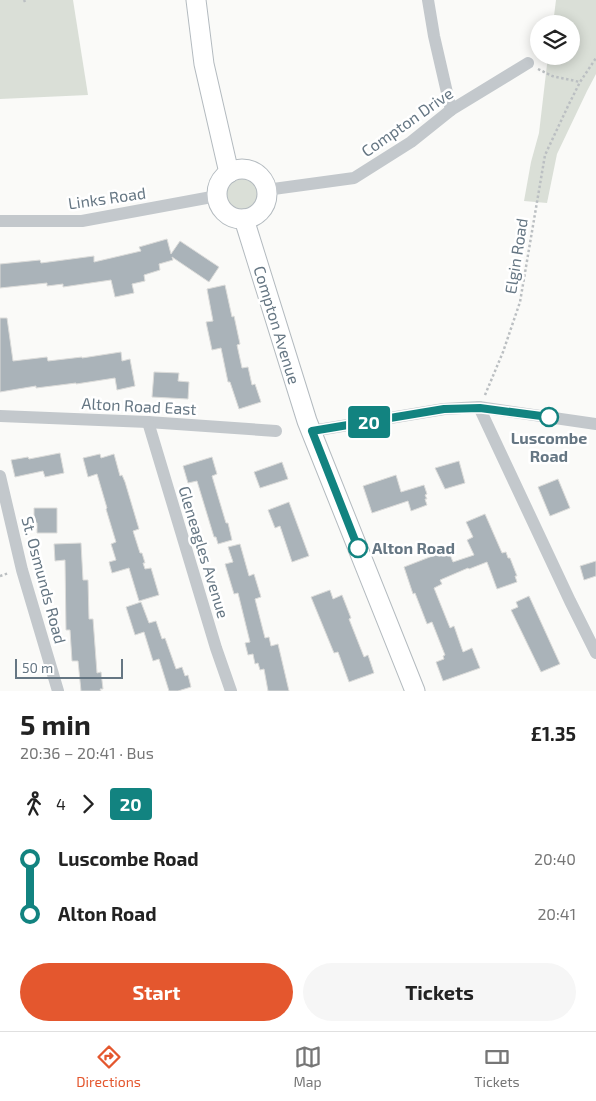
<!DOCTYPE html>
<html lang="en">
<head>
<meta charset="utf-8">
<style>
	body { margin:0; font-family:"Exo 2",sans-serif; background:#f6f6f6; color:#222; height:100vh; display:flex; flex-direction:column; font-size:19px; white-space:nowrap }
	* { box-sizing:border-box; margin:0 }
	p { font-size:16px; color:#767676 }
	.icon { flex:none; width:28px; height:28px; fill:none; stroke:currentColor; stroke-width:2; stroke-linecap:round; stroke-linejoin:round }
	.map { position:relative; height:691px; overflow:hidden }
	.panel { display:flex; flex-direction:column; background:#fff; flex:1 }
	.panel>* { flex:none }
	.badge { padding:0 10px; border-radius:4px; font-size:18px; line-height:32px }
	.fabs { position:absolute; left:530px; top:15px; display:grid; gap:10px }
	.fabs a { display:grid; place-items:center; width:50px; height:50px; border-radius:50%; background:#fff; box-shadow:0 2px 12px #0003; font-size:25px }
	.scale { position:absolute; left:15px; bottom:12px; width:108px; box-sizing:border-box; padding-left:5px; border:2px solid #657683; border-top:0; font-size:14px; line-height:18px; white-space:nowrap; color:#657683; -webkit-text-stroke:4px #fff; paint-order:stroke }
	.map>.badge { position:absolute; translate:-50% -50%; box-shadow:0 0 0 2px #fff }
	.legs { display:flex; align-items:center; gap:8px; height:55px; padding:0 20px; font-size:16px }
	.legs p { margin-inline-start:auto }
	.headline { display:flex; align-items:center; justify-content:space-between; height:85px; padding:0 20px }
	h1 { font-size:28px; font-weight:700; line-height:38px }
	.cta { display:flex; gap:10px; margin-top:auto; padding:10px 20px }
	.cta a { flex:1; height:58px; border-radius:30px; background:#e4572e; color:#fff; font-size:20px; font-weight:700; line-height:58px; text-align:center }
	.cta a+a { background:#f6f6f6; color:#222 }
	ul { padding:0 20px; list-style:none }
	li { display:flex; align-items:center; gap:18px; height:55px; font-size:19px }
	li i { display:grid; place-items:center; width:8px; height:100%; margin:0 6px; background:currentColor }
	li i::after { content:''; width:12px; height:12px; margin:-6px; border:4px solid; border-radius:50%; background:#fff }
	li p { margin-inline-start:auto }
	li:first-child i { background:linear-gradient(#0000 50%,currentColor 0) }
	li:last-child i { background:linear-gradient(currentColor 50%,#0000 0) }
	.tab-bar { display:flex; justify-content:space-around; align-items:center; height:70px; border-top:1px solid #e0e0e0; background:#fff; font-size:14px; color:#767676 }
	.tab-bar a { display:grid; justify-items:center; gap:2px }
	.tab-bar .current { color:#e4572e }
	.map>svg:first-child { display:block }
	.green { fill:#dadfd7 }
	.building { fill:#aab3b9; stroke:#dcdcda }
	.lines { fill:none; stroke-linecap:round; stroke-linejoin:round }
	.secondary-casing { stroke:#b3babf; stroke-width:21 }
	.path { stroke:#bbbfc2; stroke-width:2.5; stroke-dasharray:2.5 2.5; stroke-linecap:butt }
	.street { stroke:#c3c8cc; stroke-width:12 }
	.secondary { stroke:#fff; stroke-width:19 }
	.line-1-casing { stroke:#fff; stroke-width:11 }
	.line-1 { stroke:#128380; stroke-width:8 }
	.stop-1-dot { fill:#fff; stroke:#128380; stroke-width:2.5 }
	.labels { text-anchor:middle; stroke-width:5; stroke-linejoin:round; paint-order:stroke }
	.street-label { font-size:16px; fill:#657683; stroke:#fff }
	.stop-label { font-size:16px; font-weight:bold; fill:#657683; stroke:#fff }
</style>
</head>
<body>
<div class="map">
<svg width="596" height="691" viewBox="0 0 596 691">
	<rect width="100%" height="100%" fill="#fafaf8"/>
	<g class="green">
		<path d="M0,0H73L88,95L0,99Z"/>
		<path d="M556,0H596V74L587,91L557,154L547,203L524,201L531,162L539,133L548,56H571V24H553Z"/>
		<circle cx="242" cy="194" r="25"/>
	</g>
	<g class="building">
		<path d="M167,239L171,254L180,241L219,267L209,282L172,257L173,260L159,264L160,270L144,275L145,281L132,284L134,293L115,297L111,280L63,287V284L47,286V283L0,288V264L40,260L41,263L94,256V262L141,251L139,247Z"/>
		<path d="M225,285L232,317L234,316L240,344L237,345L242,368L248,367L252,385L255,384L261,402L239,409L230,382H228L221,348L212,350L206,322L213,321L207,289Z"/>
		<path d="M0,318H7L13,361L47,357L48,361L82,357V358L121,352L122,361L130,359L135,386L117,390L115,378L76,384V383L36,388V386L0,392Z"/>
		<path d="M154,372L179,373L178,381L189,382L188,399L152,397Z"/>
		<path d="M60,453L64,473L45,477L43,471L15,477L11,460L28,457L29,459Z"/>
		<path d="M100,454L101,458L114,454L120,476L122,475L125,482L139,529L133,531L140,553H142L145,563H143L145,569L151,568L159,595L139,601L129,568L112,573L109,562L116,560L111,544L116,542L106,509L107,508L97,474L88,477L83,458Z"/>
		<path d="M212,457L217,474L212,476L226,523H228L232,540L218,544L216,537H214L197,481L188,483L183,466Z"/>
		<path d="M459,461L465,483L445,489L435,468Z"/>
		<path d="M282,462L288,479L260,488L254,472Z"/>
		<path d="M396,475L401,492L424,485L427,494L425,495L427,499H425L427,505L411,511L408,501L372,513L363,486Z"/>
		<path d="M558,479L570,508L550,516L538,487Z"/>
		<path d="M289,502L309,556L292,562L280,526L275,528L268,510Z"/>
		<path d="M34,508H57V533H37V523H34Z"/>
		<path d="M485,514L502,553L506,552L508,558H510L517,576H515L517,582L497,589L487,562L469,569L468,568L440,580L442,584L434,588L450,628L454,626L463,652L472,648L480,668L443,681L436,662L444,659L443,656L445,655L432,622L427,624L415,593L413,594L404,567L448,550L453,562L474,555L467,540L473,537L466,522Z"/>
		<path d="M81,543L83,580H88L89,619H93L97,673L101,672L103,689H100L101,691H81L78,661H72L70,630H66L65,560L55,561L54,544Z"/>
		<path d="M240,544L249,576L254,574L261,597L255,599L265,638L269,637L271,646L278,644L289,691H268L264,669L260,670L258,663L255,664L253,654L248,655L245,643L250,642L238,593L234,594L225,564L233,562L228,547Z"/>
		<path d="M596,561V576L584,580L580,566Z"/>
		<path d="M330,590L333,599L342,595L351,618L349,619L364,657L368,655L374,673L349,682L338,652L334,653L311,597Z"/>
		<path d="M529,596L560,664L541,672L511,610L518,607L516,602Z"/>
		<path d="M141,602L149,623L156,621L162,639L165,638L176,669L182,667L185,676L188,675L191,687L178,691H169L159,659L153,661L144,632L135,635L126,607Z"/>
	</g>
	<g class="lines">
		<g class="secondary-casing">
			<g id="secondary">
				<path d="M196,0L204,64L229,173"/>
				<circle cx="242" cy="194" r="25"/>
				<path d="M244,219L307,421L415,691"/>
			</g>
		</g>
		<g class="path">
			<path d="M24,0L25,2"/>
			<path d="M571,25L572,24"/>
			<path d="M538,69L552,76L580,82"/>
			<path d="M485,395L503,352L520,302L545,155L568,106L580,82L596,58"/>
			<path d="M0,576L9,573"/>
		</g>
		<g class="street">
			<path d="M428,0L434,36L451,110"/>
			<path d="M266,190L354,178L411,142L451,110L528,63"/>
			<path d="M0,221H82L217,196"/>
			<path d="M479,407L570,601L596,653"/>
			<path d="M0,416L148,422L276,431"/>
			<path d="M148,422L216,648L231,691"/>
			<path d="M312,431L444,409L479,407L596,424"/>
			<path d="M0,476L22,570L58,691"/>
		</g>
		<use href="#secondary" class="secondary"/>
	</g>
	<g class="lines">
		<g class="line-1-casing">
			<path id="line-1" d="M358,548L312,431L444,409L480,408L549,417"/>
		</g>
		<use href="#line-1" class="line-1"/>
	</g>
	<g class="stop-1-dot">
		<circle cx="549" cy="417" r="9"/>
		<circle cx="358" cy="548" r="9"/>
	</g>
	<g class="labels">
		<g class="street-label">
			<text transform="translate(407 122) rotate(-35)" y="6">Compton Drive</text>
			<text transform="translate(107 198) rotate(-8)" y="6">Links Road</text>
			<text transform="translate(516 256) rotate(-81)" y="6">Elgin Road</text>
			<text transform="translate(277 325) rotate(73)" y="6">Compton Avenue</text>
			<text transform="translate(139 406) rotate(3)" y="6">Alton Road East</text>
			<text transform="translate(204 552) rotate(73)" y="6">Gleneagles Avenue</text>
			<text transform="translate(44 580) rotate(75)" y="6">St. Osmunds Road</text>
		</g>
		<g class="stop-label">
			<text x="549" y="444">Luscombe<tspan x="549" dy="18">Road</tspan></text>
			<text x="372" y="554" text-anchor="start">Alton Road</text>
		</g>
	</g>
</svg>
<div class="fabs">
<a><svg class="icon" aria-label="layers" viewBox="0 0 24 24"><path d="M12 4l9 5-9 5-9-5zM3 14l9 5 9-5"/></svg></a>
</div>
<div class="scale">50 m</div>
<b class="badge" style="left:369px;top:422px;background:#128380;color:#fff">20</b>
</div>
<section class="panel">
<div class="headline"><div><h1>5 min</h1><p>20:36 – 20:41 · Bus</p></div><b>£1.35</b></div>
<div class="legs"><svg class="icon" aria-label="walk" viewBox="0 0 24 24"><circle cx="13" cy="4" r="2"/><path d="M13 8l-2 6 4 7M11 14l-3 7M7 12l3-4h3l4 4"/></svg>4<svg class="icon" aria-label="forward" viewBox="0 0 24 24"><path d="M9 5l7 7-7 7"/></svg><b class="badge" style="background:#128380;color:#fff">20</b></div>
<ul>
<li><i style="color:#128380"></i><b>Luscombe Road</b><p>20:40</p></li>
<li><i style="color:#128380"></i><b>Alton Road</b><p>20:41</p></li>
</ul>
<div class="cta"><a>Start</a><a>Tickets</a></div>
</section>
<nav class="tab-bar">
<a class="current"><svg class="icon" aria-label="directions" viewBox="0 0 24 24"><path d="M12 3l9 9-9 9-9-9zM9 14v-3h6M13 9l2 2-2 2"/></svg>Directions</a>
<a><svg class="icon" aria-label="map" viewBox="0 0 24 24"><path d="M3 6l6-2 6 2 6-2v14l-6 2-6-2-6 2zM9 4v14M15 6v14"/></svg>Map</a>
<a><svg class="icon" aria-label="tickets" viewBox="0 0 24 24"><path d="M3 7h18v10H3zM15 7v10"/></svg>Tickets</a>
</nav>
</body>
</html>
